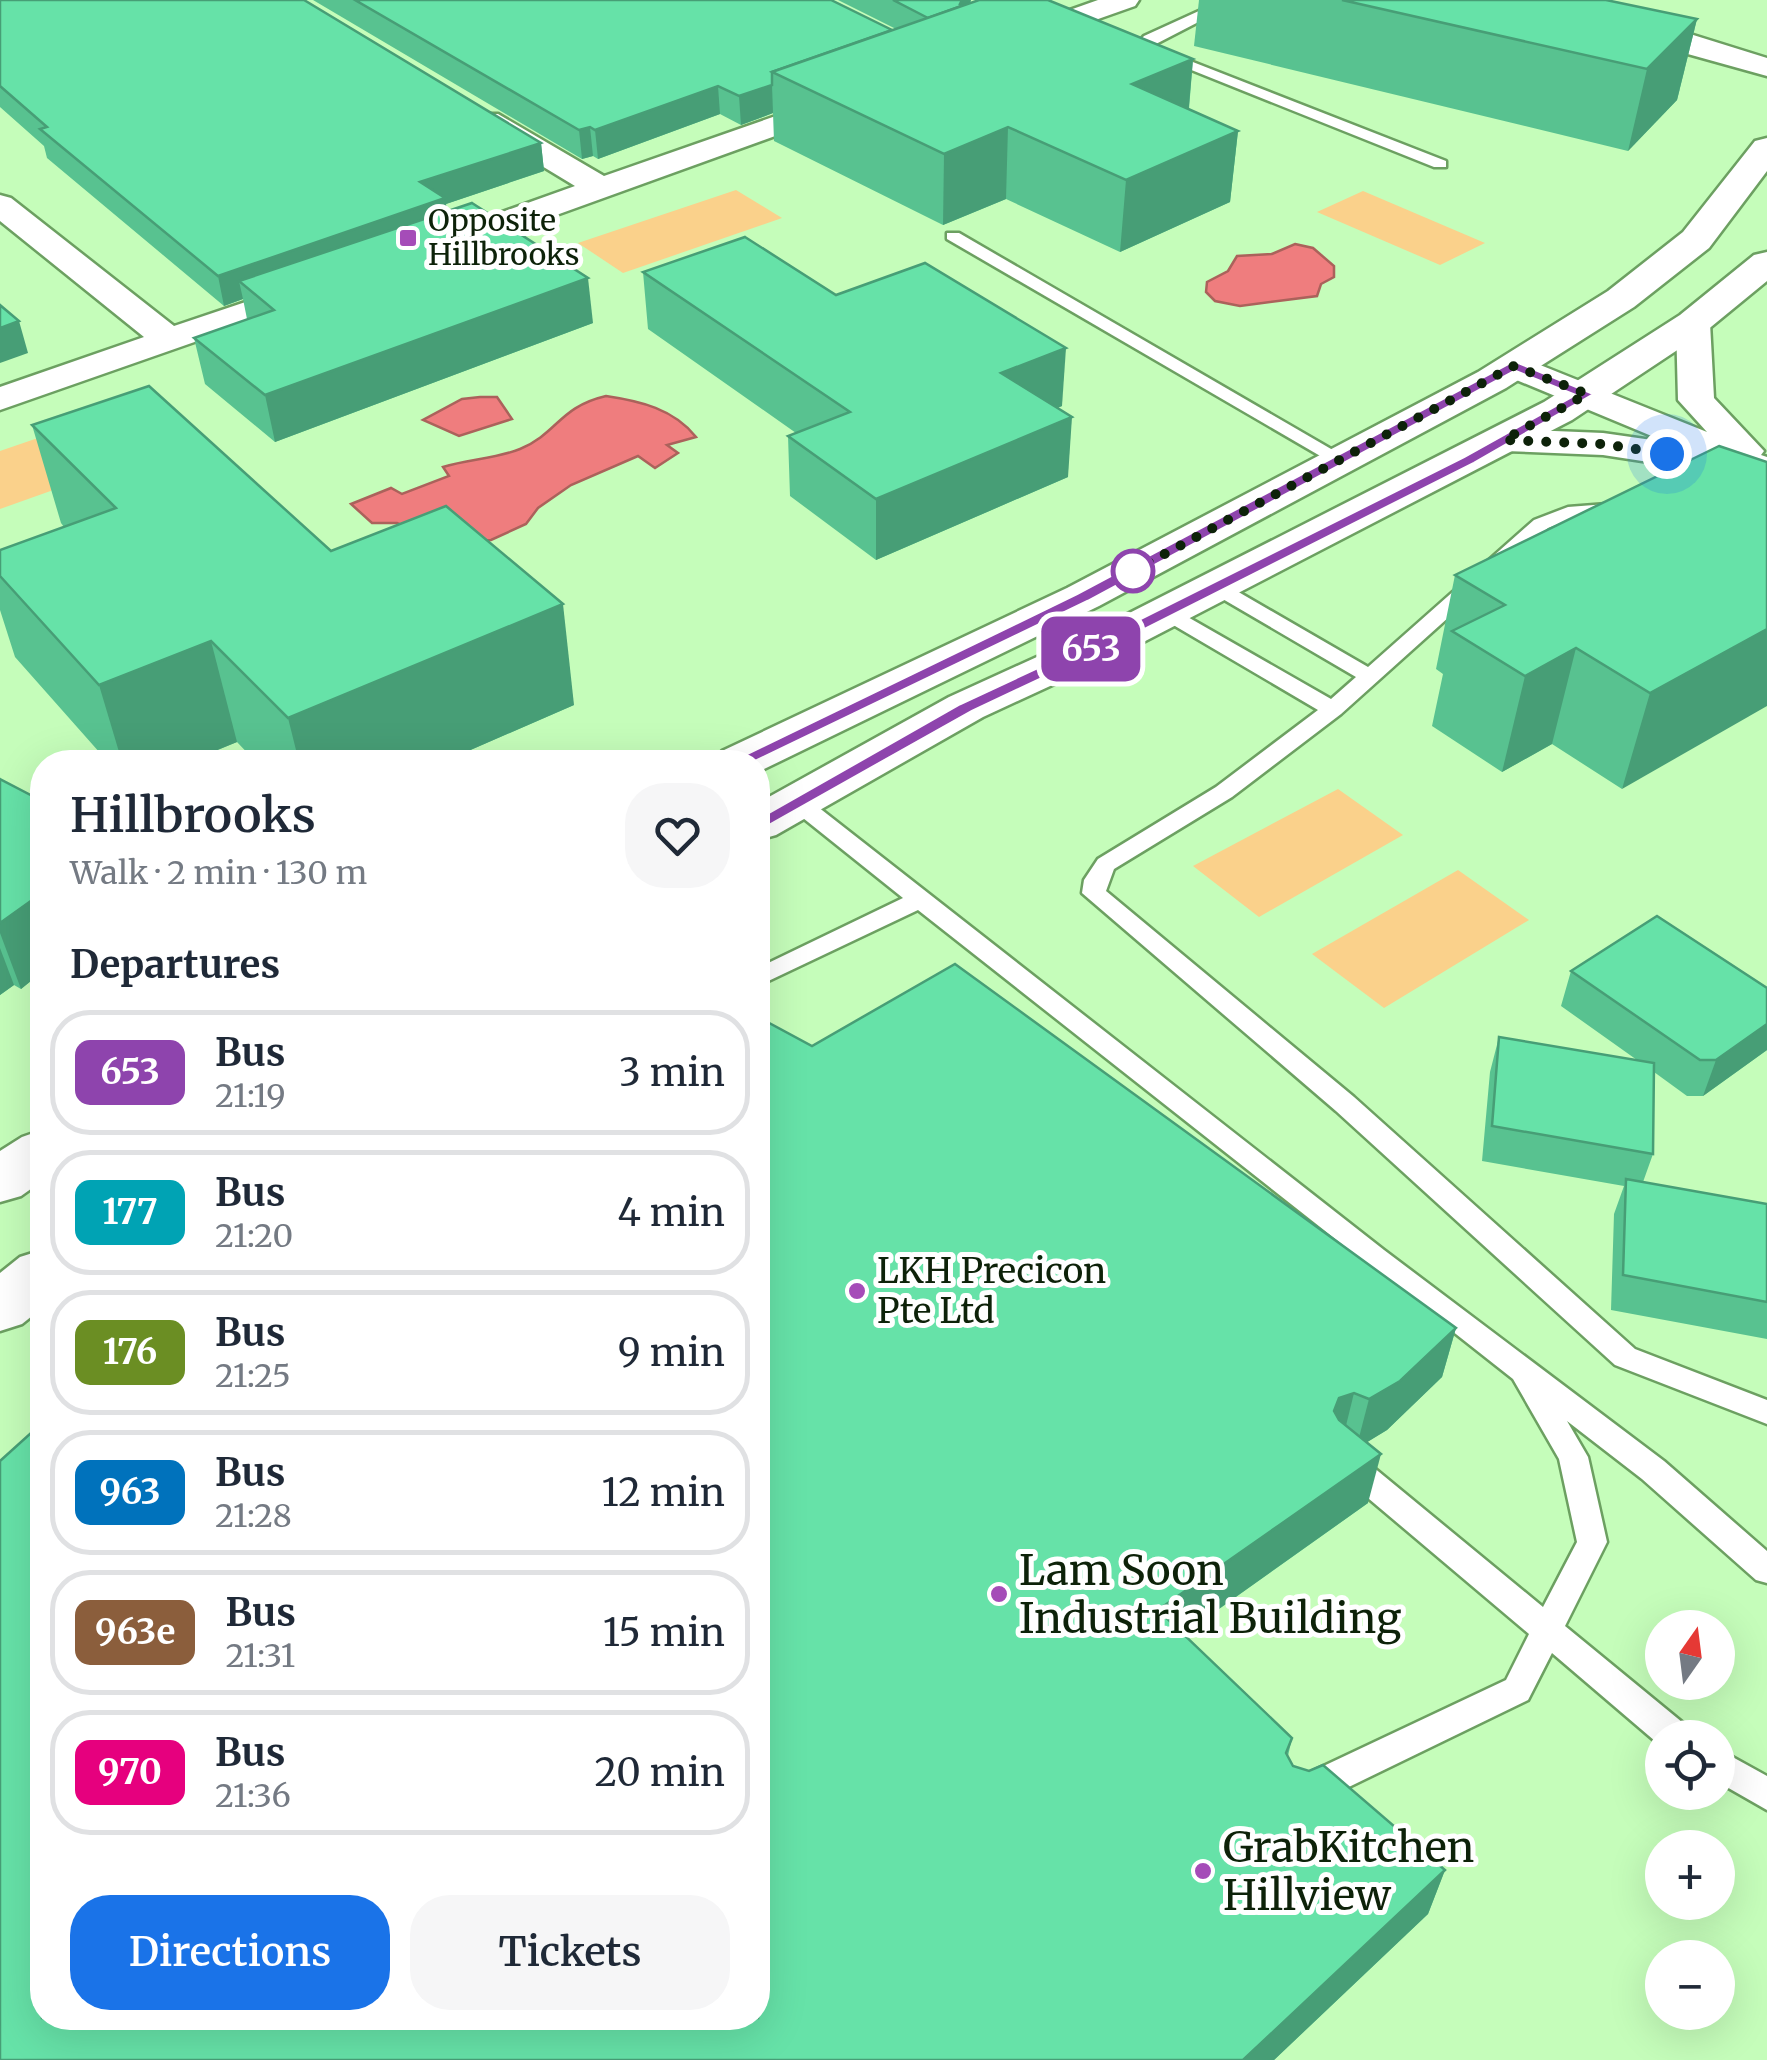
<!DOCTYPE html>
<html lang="en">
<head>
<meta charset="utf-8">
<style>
	body { margin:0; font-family:Merriweather,serif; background:#f6f6f7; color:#1f2937; height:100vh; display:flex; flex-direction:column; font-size:38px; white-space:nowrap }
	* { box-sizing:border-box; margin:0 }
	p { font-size:32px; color:#747a83 }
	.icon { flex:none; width:55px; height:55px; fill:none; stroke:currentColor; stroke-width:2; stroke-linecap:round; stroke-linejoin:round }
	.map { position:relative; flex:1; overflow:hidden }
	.drawer { position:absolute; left:30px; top:750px; width:740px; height:1280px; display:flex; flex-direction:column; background:#fff; border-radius:40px; box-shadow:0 10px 40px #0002 }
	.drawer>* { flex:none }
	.badge { padding:0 20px; border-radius:15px; font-size:35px; line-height:65px }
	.needle { width:65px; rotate:14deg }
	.buttons { position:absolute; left:1645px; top:1610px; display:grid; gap:20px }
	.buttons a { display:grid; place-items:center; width:90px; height:90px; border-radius:50%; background:#fff; box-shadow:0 10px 40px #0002; font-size:50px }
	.you { position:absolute; width:50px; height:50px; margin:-25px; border:8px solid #fff; border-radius:50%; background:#1a73e8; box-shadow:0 0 0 15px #1a73e833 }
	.map>.badge { position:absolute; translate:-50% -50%; box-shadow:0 0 0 5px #fff }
	h2 { padding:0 40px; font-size:38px; line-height:90px }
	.round { display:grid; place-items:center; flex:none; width:105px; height:105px; border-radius:40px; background:#f6f6f7 }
	.summary { display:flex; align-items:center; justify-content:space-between; height:170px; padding:0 40px }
	h1 { font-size:48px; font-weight:600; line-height:75px }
	.button { display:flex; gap:20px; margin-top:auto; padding:20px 40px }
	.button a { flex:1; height:115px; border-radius:40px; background:#1a73e8; color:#fff; font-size:40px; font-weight:600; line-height:115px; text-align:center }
	.button a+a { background:#f6f6f7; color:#1f2937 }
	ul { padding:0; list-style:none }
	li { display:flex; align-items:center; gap:30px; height:125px; margin:0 20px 15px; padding:0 20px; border:5px solid #e0e1e3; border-radius:40px }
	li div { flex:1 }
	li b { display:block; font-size:38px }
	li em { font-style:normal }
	li .badge { min-width:110px; font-weight:700; text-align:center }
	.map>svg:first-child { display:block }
	.green { fill:#fad18b }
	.water { fill:#ef7d7e; stroke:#ab625b; stroke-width:2.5 }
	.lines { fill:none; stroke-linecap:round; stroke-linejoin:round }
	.service-casing { stroke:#6ca061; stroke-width:5 }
	.minor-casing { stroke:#6ca061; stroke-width:5 }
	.tertiary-casing { stroke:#6ca061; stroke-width:5 }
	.service { fill:#fff; fill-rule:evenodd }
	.minor { fill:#fff; fill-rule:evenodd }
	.tertiary { fill:#fff; fill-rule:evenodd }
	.wall { fill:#58c290 }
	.shaded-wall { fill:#479e76 }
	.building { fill:#66e2a8; stroke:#479e76; stroke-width:2.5 }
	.line { fill:#8e44ad; stroke:#fff; stroke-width:2.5 }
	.walk { stroke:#0d2209; stroke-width:10; stroke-dasharray:0 18 }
	.poi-dot { fill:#a54cb8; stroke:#fff; stroke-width:4 }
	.stop-dot { fill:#fff; stroke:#8e44ad; stroke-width:5 }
	.labels { text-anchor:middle; stroke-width:10; stroke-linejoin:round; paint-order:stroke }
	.far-poi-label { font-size:30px; fill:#0d2209; stroke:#fff; text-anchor:start }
	.poi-label { font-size:35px; fill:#0d2209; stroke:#fff; text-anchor:start }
	.near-poi-label { font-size:42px; fill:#0d2209; stroke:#fff; text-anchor:start }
</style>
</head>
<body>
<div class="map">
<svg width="1767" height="2060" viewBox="0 0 1767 2060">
	<rect width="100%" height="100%" fill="#c5fdba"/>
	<g class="green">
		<path d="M736,190L782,218L623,273L578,243Z"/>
		<path d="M1363,191L1485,243L1440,265L1317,212Z"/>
		<path d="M102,416L146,457L0,509V451Z"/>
		<path d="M1338,789L1403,835L1259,917L1193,866Z"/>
		<path d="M1458,870L1529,920L1384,1008L1312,954Z"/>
	</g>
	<g class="water">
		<path d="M1295,244L1313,248L1334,266V277L1321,284L1317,296L1240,306L1215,301L1206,292L1207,282L1228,271L1237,256L1272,254Z"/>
		<path d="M606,396C640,401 674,409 696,437L667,445L678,453L655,468L638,456L571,485L538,508L526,524L491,540L447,544L397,523H372L351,504L391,488L402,494L449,476L443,467C468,459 495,459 520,449C558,433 559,407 606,396Z"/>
		<path d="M480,397H497L512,419L459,436L423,420L462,399Z"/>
	</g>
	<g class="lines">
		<g class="service-casing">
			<g id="service">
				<path d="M1223,0H1241L1152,46L1446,161V167H1434L1139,49L1137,44L1144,36Z"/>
				<path d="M947,233H959L1350,460L1341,466L1334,464L947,239Z"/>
				<path d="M1620,503L1627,505V513L1571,519L1548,528L1341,714L1232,797L1114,869L1106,891L1354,1097L1635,1349L1767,1400V1424L1615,1365L1336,1111L1082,893L1084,880L1098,859L1216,787L1318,710L1158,616V608H1172L1331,699L1356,677L1209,591V583H1223L1368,667L1534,520L1568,507Z"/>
				<path d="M796,794L804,796L1384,1250L1664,1461L1767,1551V1583L1756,1580L1642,1479L1567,1421L1588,1457L1607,1542L1565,1626L1688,1727L1692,1738H1662V1747L1552,1653L1528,1700L1320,1801L1308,1806L1296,1801L1291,1790L1296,1779L1506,1680L1529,1634L1336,1471L1331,1462L1336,1453L1346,1450L1356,1453L1543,1607L1577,1542L1559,1459L1513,1379L918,910L758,986V968L903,898L788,806L785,801L788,796Z"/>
				<path d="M1718,1749L1767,1776V1810L1718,1782Z"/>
			</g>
		</g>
		<g class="minor-casing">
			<g id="minor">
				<path d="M1098,0H1139L1135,6L1033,42H1013L1009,36L1013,30Z"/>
				<path d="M1540,0H1581L1767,58V76L1677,51L1544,6Z"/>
				<path d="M839,94L850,97L854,103L850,109L451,253H427L422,246L427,239L575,186L476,126L472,120L476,114H498L604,176Z"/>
				<path d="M0,195L11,198L174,326L311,280L323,283L328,290L323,297L0,410V387L144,337L0,221Z"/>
				<path d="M1693,313L1705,316L1710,323L1714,398L1764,451L1761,455L1767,457V482L1706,459L1701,465L1688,468L1603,455L1505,451L1492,448L1486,440L1492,432L1505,429L1603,433L1666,442L1502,374L1497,366L1502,358L1515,355L1707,432L1678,400L1676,323L1681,316Z"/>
			</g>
		</g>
		<g class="tertiary-casing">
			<g id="tertiary">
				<path d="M1767,138V171L1709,248L1634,307L1506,388L1099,606L758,772V762H715L722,751L1067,588L1478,372L1608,291L1683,232L1755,141Z"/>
				<path d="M1767,252V281L1706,331L1572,420L1126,651L983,717L776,835L758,840V803L949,697L1094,631L1544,402L1680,315L1754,255Z"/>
				<path d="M42,1130V1181L21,1196L0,1202V1151L22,1137Z"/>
				<path d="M42,1250V1308L22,1324L0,1331V1273L20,1257Z"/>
			</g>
		</g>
		<use href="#service" class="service"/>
		<use href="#minor" class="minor"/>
		<use href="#tertiary" class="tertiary"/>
	</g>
	<g class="wall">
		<path d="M0,0L541,143L544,171L446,204L447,211L593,323L275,442L205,384L194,338L247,319L243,299L224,306L47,158L44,146L0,107Z"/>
		<path d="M313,0H831L892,30L896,29L838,0H971L970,3L1193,59L1189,109L1238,131L1230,202L1120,252L1006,199L943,225L774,141L773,113L741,125L720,114L598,159L593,156L582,159Z"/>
		<path d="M1199,0H1343L1697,19L1677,100L1628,151L1194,46Z"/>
		<path d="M643,272L836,295L1062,406L1057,408L1068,477L876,560L790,496L788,436L796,433L648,329Z"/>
		<path d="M32,425L331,551L574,705L443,762H256L237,742L188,762H108L15,657L0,610V550L64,527L61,523Z"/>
		<path d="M1767,462L1622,789L1552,744L1502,772L1432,726L1443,674L1436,669L1455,575Z"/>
		<path d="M0,779L42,801V972L21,989L14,985L0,995Z"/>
		<path d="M1571,971L1767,988V1050L1703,1096H1687L1654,1072L1653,1154L1643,1182L1767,1204V1339L1611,1310L1614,1214L1624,1186L1482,1161L1490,1072L1499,1037L1637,1060L1561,1006Z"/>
		<path d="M812,1046L1456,1328L1442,1377L1387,1430L1367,1442L1368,1503L1184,1634L1292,1738L1288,1756L1293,1766L1445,1870L1428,1914L1274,2060H0L42,2018Z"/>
	</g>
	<g class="shaded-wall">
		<path d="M962,0H971L965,17L960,4Z"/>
		<path d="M1697,19L1677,100L1628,151L1647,69Z"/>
		<path d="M1193,59L1187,128L1132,84Z"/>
		<path d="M772,85L773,113L741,125L739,96Z"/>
		<path d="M718,86L720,114L598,159L595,130Z"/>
		<path d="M590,127L593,156L582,159L579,130Z"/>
		<path d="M1008,127L1006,199L943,225L944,154Z"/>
		<path d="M1238,131L1230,202L1120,252L1126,180Z"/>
		<path d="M541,143L544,171L446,204L449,228L239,281L243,299L224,306L218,276L420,182Z"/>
		<path d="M588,278L593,323L275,442L265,395Z"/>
		<path d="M19,321L28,353L0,363V328Z"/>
		<path d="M1066,348L1062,406L999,432L1001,373Z"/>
		<path d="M1072,417L1068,477L876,560V499Z"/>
		<path d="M563,604L574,705L443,762H299L288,718Z"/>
		<path d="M1767,629V706L1622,789L1650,693Z"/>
		<path d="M211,641L237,742L188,762H122L99,685Z"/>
		<path d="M1576,648L1552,744L1502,772L1525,676Z"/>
		<path d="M42,893V972L21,989L0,933V923Z"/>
		<path d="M0,948L14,985L0,995Z"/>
		<path d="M1767,1024V1050L1703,1096L1716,1060Z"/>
		<path d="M1456,1328L1442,1377L1387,1430L1356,1449L1369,1399Z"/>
		<path d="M1354,1393L1342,1442L1334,1411L1339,1398Z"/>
		<path d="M1381,1454L1368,1503L1151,1657L1158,1610Z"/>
		<path d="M1445,1870L1428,1914L1274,2060H1243Z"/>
	</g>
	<g class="building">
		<path d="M0,0H304L541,143L420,182L445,198L218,276L40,129L47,127L0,86Z"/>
		<path d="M355,0H831L892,30L772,72V85L739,96L718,86L595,130L590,127L579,130Z"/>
		<path d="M893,0H962L960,4L964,5L928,18Z"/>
		<path d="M979,0H1048L1193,59L1132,84L1238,131L1126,180L1008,127L944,154L772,72Z"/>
		<path d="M1342,0H1606L1697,19L1647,69Z"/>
		<path d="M472,203L588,278L265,395L194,338L274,310L239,281Z"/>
		<path d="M745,237L836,295L925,263L1066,348L1001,373L1072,417L876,499L788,436L850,412L643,272Z"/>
		<path d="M0,305L19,321L0,328Z"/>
		<path d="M149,386L331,551L446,506L563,604L288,718L211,641L99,685L0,576V550L116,508L32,425Z"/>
		<path d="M1719,446L1767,462V629L1650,693L1576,648L1525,676L1452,631L1505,605L1455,575Z"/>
		<path d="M0,779L42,801V893L0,923Z"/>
		<path d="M1657,916L1767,988V1024L1716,1060H1700L1571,971Z"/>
		<path d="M955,964L1456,1328L1400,1381L1369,1399L1354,1393L1339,1398L1334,1411L1339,1420L1381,1454L1158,1610L1292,1738L1286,1753L1293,1766L1309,1771L1323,1765L1445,1870L1243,2060H0V1461L42,1423V2018H758V1017L812,1046Z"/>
		<path d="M1499,1037L1654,1063L1653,1154L1492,1126Z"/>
		<path d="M1626,1179L1767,1204V1302L1623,1275Z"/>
	</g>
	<path class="line" d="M1510,363H1519L1594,394L1474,463L1115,644L972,711L764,828H751L749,824L960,704L1104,637L1464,457L1575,395L1515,371L1088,601L745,766H733L730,762L1077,594Z"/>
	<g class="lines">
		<path class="walk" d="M1133,571L1514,366L1587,394L1504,440L1603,444L1667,454"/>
	</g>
	<g class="poi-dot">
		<rect x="398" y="228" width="20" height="20" rx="5"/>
		<circle cx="857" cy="1291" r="10"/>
		<circle cx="999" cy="1594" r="10"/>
		<circle cx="1203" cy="1871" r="10"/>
	</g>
	<circle class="stop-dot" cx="1133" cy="571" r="20"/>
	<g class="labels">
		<g class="far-poi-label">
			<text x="428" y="231">Opposite<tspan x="428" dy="34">Hillbrooks</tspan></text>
		</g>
		<g class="poi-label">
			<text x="877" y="1283">LKH Precicon<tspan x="877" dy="40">Pte Ltd</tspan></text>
		</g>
		<g class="near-poi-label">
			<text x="1019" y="1585">Lam Soon<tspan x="1019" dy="48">Industrial Building</tspan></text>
			<text x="1223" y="1862">GrabKitchen<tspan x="1223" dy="48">Hillview</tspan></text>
		</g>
	</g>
</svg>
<div class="buttons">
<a><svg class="needle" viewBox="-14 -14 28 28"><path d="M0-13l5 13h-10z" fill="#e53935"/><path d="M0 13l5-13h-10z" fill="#747a83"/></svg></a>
<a><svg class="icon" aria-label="locate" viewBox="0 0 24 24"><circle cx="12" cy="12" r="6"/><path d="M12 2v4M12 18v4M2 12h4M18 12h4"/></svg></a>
<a>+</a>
<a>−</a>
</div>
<div class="you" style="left:1667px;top:454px"></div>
<b class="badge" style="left:1091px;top:649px;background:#8e44ad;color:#fff">653</b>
<section class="drawer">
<div class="summary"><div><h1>Hillbrooks</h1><p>Walk · 2 min · 130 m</p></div><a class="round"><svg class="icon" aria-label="heart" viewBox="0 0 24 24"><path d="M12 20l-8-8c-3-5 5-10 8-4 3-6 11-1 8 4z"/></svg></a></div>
<h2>Departures</h2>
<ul>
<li><span class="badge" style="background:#8e44ad;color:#fff">653</span><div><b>Bus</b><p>21:19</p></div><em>3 min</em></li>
<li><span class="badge" style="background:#00a3b4;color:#fff">177</span><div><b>Bus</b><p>21:20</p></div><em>4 min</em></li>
<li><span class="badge" style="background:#6b8e23;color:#fff">176</span><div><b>Bus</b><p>21:25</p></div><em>9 min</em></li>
<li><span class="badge" style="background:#0072bc;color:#fff">963</span><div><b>Bus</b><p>21:28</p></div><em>12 min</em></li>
<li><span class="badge" style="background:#8b5e3c;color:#fff">963e</span><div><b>Bus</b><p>21:31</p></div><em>15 min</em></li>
<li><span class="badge" style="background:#e6007e;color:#fff">970</span><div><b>Bus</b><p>21:36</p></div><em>20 min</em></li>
</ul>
<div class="button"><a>Directions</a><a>Tickets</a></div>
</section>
</div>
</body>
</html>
